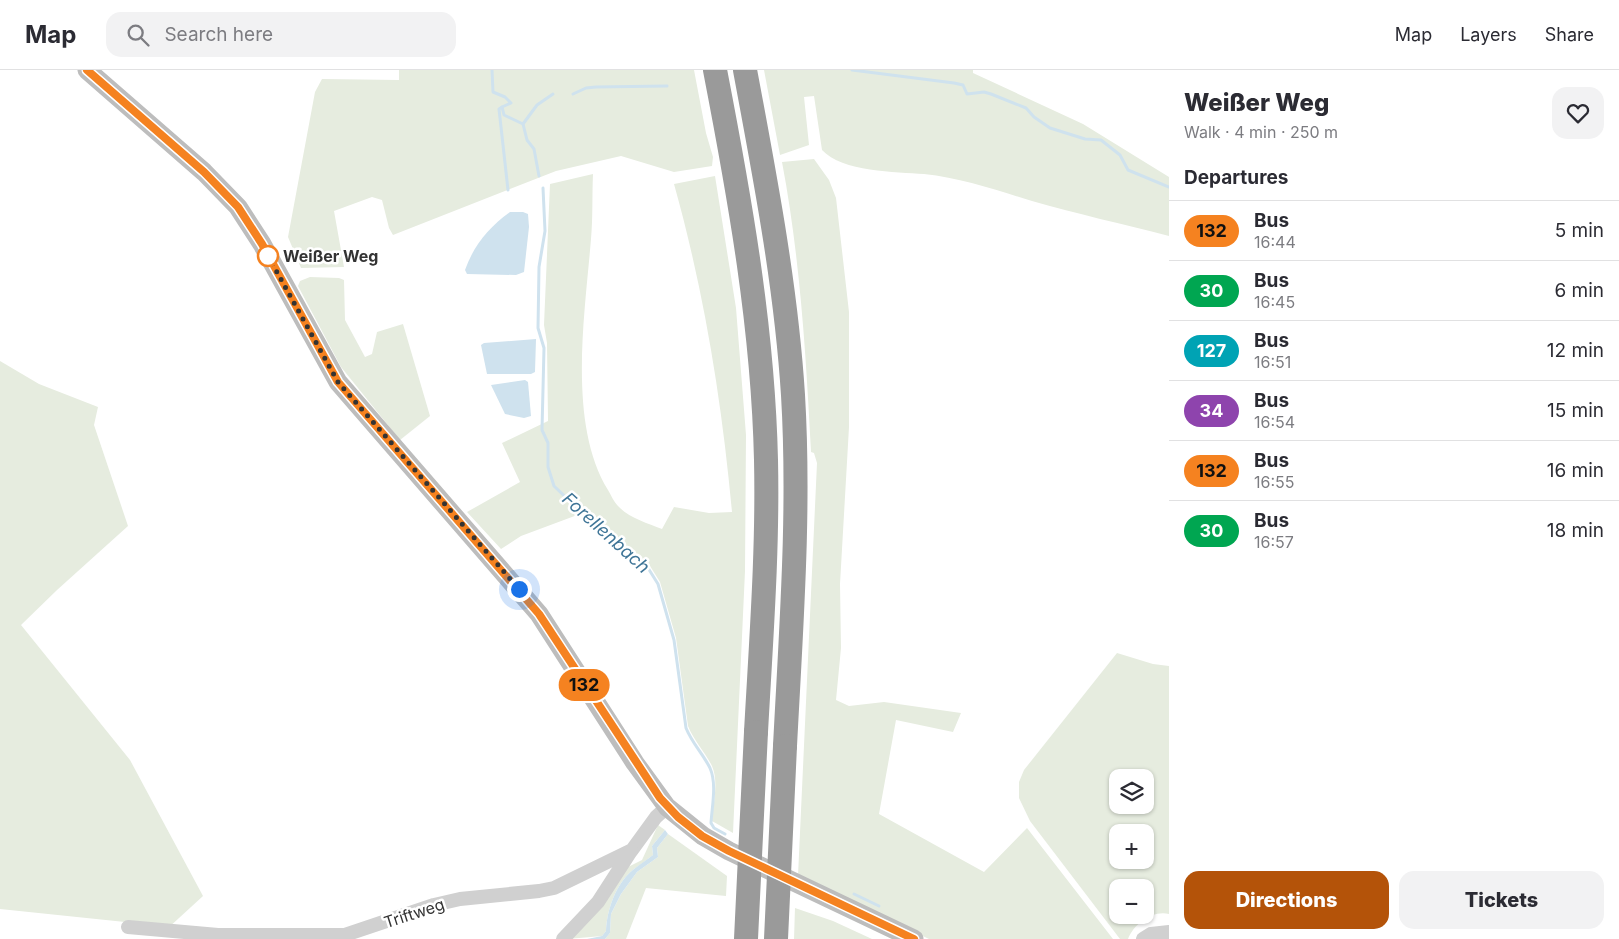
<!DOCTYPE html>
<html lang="en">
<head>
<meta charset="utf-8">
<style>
	body { margin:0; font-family:Inter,sans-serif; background:#f2f2f3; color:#2b2b33; height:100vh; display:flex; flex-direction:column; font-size:19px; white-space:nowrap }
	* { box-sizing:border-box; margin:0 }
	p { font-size:16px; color:#7c7c81 }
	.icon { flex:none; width:28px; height:28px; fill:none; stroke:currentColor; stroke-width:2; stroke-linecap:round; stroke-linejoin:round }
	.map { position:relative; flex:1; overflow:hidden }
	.sheet { display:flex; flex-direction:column; background:#fff; width:450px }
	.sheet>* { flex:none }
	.badge { padding:0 10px; border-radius:16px; font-size:18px; line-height:32px }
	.fabs { position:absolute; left:1109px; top:699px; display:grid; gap:10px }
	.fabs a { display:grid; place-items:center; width:45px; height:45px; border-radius:10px; background:#fff; box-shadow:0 1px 4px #0004; font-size:25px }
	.you { position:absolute; width:25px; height:25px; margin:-12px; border:4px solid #fff; border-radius:50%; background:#1a73e8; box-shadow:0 0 0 8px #1a73e833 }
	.map>.badge { position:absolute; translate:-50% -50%; box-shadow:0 0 0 2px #fff }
	h2 { padding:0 15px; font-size:19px; line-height:45px }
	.round { display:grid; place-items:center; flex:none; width:52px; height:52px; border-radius:15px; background:#f2f2f3 }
	.overview { display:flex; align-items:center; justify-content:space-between; height:85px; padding:0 15px }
	h1 { font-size:24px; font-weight:800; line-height:38px }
	.button { display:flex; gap:10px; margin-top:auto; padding:10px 15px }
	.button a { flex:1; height:58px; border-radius:15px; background:#b45309; color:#fff; font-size:20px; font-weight:800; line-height:58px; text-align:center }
	.button a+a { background:#f2f2f3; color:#2b2b33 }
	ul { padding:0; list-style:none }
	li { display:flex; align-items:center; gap:15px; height:60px; padding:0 15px; border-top:1px solid #e1e1e2 }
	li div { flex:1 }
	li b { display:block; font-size:19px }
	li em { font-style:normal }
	li .badge { min-width:55px; font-weight:700; text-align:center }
	header { display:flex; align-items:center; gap:30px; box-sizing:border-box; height:70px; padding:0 25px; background:#fff; border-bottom:1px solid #e1e1e2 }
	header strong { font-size:24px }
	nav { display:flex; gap:28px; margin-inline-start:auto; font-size:18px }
	.search { width:350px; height:45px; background:#f2f2f3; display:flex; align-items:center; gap:12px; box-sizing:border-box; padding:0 18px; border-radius:15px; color:#7c7c81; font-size:19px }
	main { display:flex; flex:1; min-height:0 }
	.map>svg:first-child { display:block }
	.green { fill:#e6ecdf; fill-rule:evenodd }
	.water { fill:#cfe2ee }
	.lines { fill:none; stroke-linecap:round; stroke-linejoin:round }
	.stream { stroke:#cfe2ee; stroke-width:3 }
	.minor { stroke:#d0d0d0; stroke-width:14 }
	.secondary { stroke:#bdbdbd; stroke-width:19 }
	.motorway { stroke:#9a9a9a; stroke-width:24 }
	.motorway-bridge { stroke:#9a9a9a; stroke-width:24 }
	.line-casing { stroke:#fff; stroke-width:11 }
	.line { stroke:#f58220; stroke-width:8 }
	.walk { stroke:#333; stroke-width:5; stroke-dasharray:0 9 }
	.stop-dot { fill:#fff; stroke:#f58220; stroke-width:2.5 }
	.labels { text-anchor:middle; stroke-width:5; stroke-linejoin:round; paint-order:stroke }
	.stop-label { font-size:16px; font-weight:bold; fill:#333; stroke:#fff; text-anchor:start }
	.street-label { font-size:16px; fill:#333; stroke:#fff }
	.water-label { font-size:18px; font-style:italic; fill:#3f7597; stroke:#fff }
</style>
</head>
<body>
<header>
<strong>Map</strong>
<div class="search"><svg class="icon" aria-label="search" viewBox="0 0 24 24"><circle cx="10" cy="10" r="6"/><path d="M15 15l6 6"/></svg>Search here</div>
<nav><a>Map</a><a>Layers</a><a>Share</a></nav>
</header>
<main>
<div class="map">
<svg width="1169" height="869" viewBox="0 0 1169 869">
	<rect width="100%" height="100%" fill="#fff"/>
	<g class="green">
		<path d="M399,0H694L706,63L713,87L712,96L674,102L621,86L556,101L393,165L389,158L382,130L372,127L334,141L344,197L301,198L288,167L315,22L322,9L399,10Z"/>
		<path d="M764,0H973V3L1083,54L1169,107V166C1123,154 1077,144 1032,131C996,120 962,108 924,104C896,102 842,102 822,80L814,26L804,27L809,75L780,85Z"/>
		<path d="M814,89L829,110L836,128L849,242V357L840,514L841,578L836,630L849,636L884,632L961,643L953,662L896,650L879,744L984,802L1027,758L1113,869H929L798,806L817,393L814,383L811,382C806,285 800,187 782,92Z"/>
		<path d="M593,104C592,126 593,148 591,169C585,244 567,353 608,420C611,425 614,432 618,436C629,448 647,453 662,459L674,437L709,443L732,442C722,332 704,221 674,114L715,106L736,238L746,365L745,501L733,763L712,751C713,734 719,712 712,696C705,682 694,671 688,656L676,568L660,512L650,496L607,462L588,441L521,466L501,479L467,442L520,412L502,373L548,351L547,273L544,255L550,114Z"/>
		<path d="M310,207L339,208L344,210L345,250L365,287L372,284L377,262L403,254L430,346L400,370L341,297L298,216L300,211Z"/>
		<path d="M0,291L39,314L98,337L94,355L128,456L57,520L21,555L130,690L203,826L167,859L125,852L0,839Z"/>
		<path d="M1117,583L1153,594L1169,596V844C1152,840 1134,854 1128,869H1120L1030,751L1019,728V712L1024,700ZM1118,708H1145V735H1118ZM1118,762H1145V790H1118ZM1118,818H1145V845H1118Z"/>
		<path d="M658,755L665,760L652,776L653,785C647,790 641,794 634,799C616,813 607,839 606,861L602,866L568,869L626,798L642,790Z"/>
		<path d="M668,764L727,806L726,826L646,818L626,869H605L610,863L611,844L621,824L637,802L658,787L657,778Z"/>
		<path d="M795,838L833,851L872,869H794Z"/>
	</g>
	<g class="water">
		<path d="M510,142H523L528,144L529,157L524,202L516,205L467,204L465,200C474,175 488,158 510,142Z"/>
		<path d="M536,269L535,302L531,304H487L481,275L484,273Z"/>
		<path d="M525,310L528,312L531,346L524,348L505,344L491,315Z"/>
		<path d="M665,760L668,764L657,778L658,787L637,802L621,824L611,844L610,863L605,869H587L602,866L606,861C607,839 616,813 634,799C640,794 647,790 653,785L652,776Z"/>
	</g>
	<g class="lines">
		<g class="stream">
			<path d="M492,0L493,22L505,27L511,33L502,37L504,45L523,54L527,70L534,79L539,106"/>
			<path d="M852,0L954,13L963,15L967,24L984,22L991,24L1026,38L1034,47L1050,58L1085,69L1101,70L1120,85L1128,100L1169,117"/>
			<path d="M573,24L586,18L596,17L667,16"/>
			<path d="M502,37L499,39L508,120"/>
			<path d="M523,54L537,35L553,24"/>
			<path d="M543,118L545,161L539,197L538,258L544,278L542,360L548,373V397L554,416L580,441L586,443L605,464L648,498L658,514L674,570L686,658C692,673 703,684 710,698C717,714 712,736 711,753L714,758L725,764"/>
			<path d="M854,824L879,836"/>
		</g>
		<g class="minor">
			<path d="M128,857L218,865H345L434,835L460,829L539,821L554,818L632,780L656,747L667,737"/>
			<path d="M563,869L598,832L631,781"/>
			<path d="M1143,869L1151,864L1169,862"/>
		</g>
		<path class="secondary" d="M87,0L204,102L238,137L262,174L338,312L539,544L635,693L667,737L703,766L729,781L914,869"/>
		<g class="motorway">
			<path d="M715,0C740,129 763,258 766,390C768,480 761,571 756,662"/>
			<path d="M745,0C765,107 786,215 793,325C800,442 791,559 785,676"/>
		</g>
		<g class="motorway-bridge">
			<path d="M746,869L756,662"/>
			<path d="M776,869L785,676"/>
		</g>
	</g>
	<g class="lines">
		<g class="line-casing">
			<path id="line" d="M87,0L204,102L238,137L262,174L338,312L539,544L660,728L678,747L702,766L729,781L914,869"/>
		</g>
		<use href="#line" class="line"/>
		<path class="walk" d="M268,186L338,312L519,519"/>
	</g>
	<circle class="stop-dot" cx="268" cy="186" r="10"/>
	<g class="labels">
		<g class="stop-label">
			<text x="283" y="192">Weißer Weg</text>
		</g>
		<g class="street-label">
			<text transform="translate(414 843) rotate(-18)" y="6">Triftweg</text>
		</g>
		<g class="water-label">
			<text transform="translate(606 463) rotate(42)" y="6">Forellenbach</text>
		</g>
	</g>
</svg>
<div class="fabs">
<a><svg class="icon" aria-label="layers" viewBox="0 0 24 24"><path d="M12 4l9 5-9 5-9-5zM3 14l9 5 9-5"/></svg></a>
<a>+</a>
<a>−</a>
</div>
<div class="you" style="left:519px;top:519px"></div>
<b class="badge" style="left:584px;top:615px;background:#f58220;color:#111">132</b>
</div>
<section class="sheet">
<div class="overview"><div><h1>Weißer Weg</h1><p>Walk · 4 min · 250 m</p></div><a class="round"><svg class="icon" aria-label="heart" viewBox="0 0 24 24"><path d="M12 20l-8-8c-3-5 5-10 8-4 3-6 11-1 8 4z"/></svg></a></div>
<h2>Departures</h2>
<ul>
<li><span class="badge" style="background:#f58220;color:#111">132</span><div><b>Bus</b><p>16:44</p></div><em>5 min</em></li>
<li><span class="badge" style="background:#00a651;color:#fff">30</span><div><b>Bus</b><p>16:45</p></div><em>6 min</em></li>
<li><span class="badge" style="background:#00a3b4;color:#fff">127</span><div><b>Bus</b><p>16:51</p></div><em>12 min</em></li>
<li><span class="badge" style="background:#8e44ad;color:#fff">34</span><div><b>Bus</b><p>16:54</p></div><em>15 min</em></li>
<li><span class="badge" style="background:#f58220;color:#111">132</span><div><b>Bus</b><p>16:55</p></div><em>16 min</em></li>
<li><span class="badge" style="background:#00a651;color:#fff">30</span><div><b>Bus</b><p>16:57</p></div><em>18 min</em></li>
</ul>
<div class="button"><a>Directions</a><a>Tickets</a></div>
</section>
</main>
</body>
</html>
